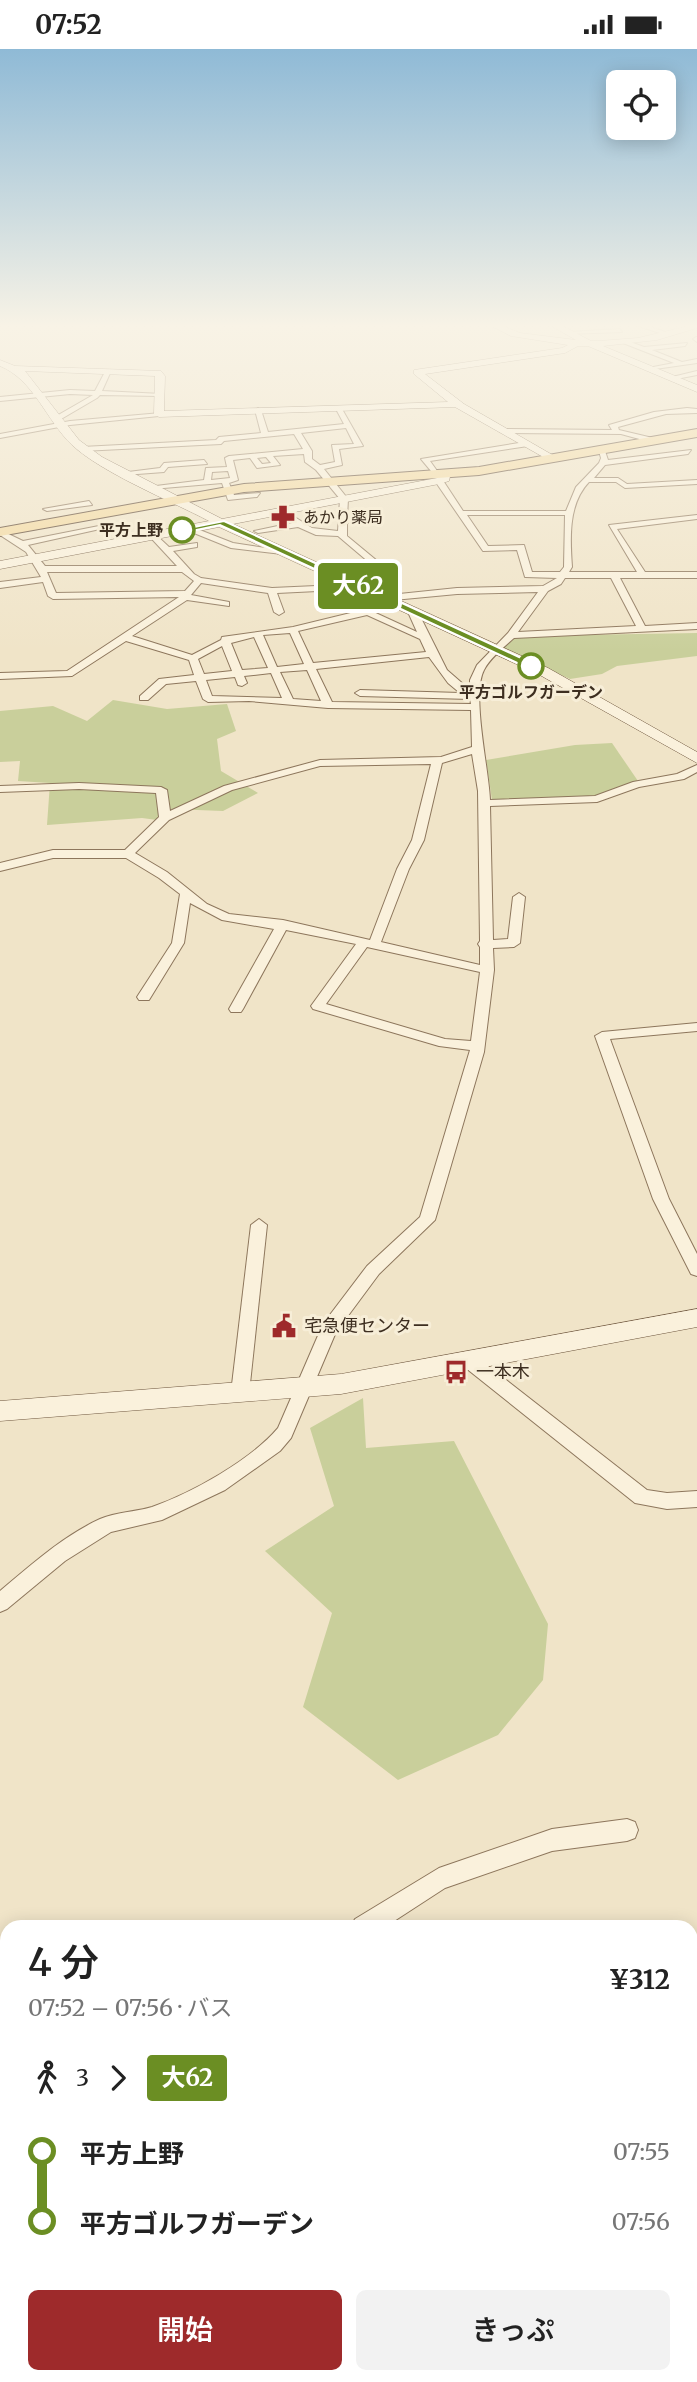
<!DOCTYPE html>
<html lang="ja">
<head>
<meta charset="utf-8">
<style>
	body { margin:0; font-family:Merriweather,"Noto Sans JP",serif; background:#f2f2f2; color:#222; height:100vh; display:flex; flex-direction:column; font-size:26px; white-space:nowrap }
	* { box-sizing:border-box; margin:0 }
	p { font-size:23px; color:#767676 }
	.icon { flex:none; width:38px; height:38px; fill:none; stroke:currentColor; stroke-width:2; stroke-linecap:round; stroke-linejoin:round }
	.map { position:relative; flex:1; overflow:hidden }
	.sheet { position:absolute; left:0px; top:1871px; width:698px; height:464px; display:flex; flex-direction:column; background:#fff; border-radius:21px 21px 0 0; box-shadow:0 4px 18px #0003 }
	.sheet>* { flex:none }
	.badge { padding:0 14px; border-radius:5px; font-size:24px; line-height:46px }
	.buttons { position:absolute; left:606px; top:21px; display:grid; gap:14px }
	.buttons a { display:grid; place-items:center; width:70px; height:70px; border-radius:10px; background:#fff; box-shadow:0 4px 18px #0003; font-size:35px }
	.map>.badge { position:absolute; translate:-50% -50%; box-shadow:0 0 0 4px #fff }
	.legs { display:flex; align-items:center; gap:10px; height:77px; padding:0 28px; font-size:23px }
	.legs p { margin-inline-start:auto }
	.summary { display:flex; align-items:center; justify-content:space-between; height:119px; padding:0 28px }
	h1 { font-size:38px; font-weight:600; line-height:52px }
	.button { display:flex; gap:14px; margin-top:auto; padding:14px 28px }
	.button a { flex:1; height:80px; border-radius:10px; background:#9e2a2b; color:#fff; font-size:28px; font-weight:600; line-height:80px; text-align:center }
	.button a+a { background:#f2f2f2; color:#222 }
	ul { padding:0 28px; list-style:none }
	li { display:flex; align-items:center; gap:24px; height:70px; font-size:26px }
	li i { display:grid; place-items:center; width:10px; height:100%; margin:0 9px; background:currentColor }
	li i::after { content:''; width:18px; height:18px; margin:-9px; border:5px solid; border-radius:50%; background:#fff }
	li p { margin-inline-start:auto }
	li:first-child i { background:linear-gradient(#0000 50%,currentColor 0) }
	li:last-child i { background:linear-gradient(currentColor 50%,#0000 0) }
	.status { display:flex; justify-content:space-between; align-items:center; height:49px; padding:0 35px; background:#fff; direction:ltr }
	.status svg { height:19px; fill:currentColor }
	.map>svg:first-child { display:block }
	.green { fill:#c9cf9b }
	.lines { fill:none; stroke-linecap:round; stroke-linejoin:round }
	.street-casing { stroke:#8d765c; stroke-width:2 }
	.secondary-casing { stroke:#6f573f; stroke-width:1 }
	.primary-casing { stroke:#5b4430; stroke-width:2 }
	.street { fill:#faf1dc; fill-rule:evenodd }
	.secondary { fill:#faf1dc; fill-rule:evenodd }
	.primary { fill:#f3d9a0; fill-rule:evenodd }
	.line-1 { fill:#6b8e23; stroke:#fff; stroke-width:2 }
	.stop-1-dot { fill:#fff; stroke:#6b8e23; stroke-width:3.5 }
	.labels { text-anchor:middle; stroke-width:6; stroke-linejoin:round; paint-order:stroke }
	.far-poi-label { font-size:16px; fill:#3d2e20; stroke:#f7eed8; text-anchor:start }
	.far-stop-label { font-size:16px; font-weight:bold; fill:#3d2e20; stroke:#f7eed8; text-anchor:end }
	.poi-label { font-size:18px; fill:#3d2e20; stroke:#f7eed8; text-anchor:start }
</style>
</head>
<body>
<div class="status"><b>07:52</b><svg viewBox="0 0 49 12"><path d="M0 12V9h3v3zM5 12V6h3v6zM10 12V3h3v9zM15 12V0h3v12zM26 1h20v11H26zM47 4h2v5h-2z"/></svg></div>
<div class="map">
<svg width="697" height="2333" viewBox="0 0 697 2333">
	<rect width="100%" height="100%" fill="#f0e4c8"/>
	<g class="green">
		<path d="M697,584V607L617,617L602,625L570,630L502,599L512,588L518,587Z"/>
		<path d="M113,651L167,660L227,655L236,682L217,690L221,722L258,744L223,762L171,760L157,771L142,769L47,776L50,734L18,732L20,712L0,713V662L53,657L87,672Z"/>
		<path d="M612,694L638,732L594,748L492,751L486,711L575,696Z"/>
		<path d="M363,1349L366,1399L454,1392L548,1575L543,1631L498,1686L398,1731L303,1658L332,1564L265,1502L334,1457L310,1379Z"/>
	</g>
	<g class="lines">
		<g class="street-casing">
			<g id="street">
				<path d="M495,275H512L495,279L492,277Z"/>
				<path d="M632,275H642L671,285L666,286Z"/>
				<path d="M620,280L622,283L566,285L569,283Z"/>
				<path d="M696,288H697V293L693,290Z"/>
				<path d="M625,291L644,298L687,294L685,297L652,301L682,313L697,310V314L648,321V319L674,314L623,294Z"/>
				<path d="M106,321L111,322L102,342L162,345L159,347L100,346L97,349L56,373L53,369L93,346L70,345L0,352V348L70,341L95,342Z"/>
				<path d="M697,322V326L671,331L668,329Z"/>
				<path d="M258,359L261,361L268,383L344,375L336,360L339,358L342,360L363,397L339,400L342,416L324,420L348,450L347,469L374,466L378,468L347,474V487L393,525L389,534L373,545L366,543L382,531L384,526L338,487L316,486L298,478L258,484L254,482L292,474L278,462L282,460L312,479L338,482L340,450L316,421L305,413L304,405L273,407L280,416L257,419L250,409L233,411L238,431L229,434L234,446L260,444L257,448L228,451L222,434L152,440L148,438L204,431L206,419L227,418L225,409L229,407L303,400L294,385L224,392L221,395L82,402L78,400L82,398L216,391L219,388L261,384L255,361ZM346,379L354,395L332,396L335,413L320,416L312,410V402L301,384ZM266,408L271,414L262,415L257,409ZM228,422L230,429L211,431L212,423Z"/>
				<path d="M687,359L697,360V364L666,365L618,378L619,381L657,390L654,394L621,385L503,384L499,382L503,380L612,381L609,376L654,363Z"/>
				<path d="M161,364L159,367L70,376L0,389V385L70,372Z"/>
				<path d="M525,393L528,397L430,412L440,426L436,428L421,410Z"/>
				<path d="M598,399H604L608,411L691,401L688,405L605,416L594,429H618L627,435L697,431V435L625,439L616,433H589C568,455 570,489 572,518L569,523H637L609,476L697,466V470L617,480L645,523H697V529H620L645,577L697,574V580L514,589C504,598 490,609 484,621C471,645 489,721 490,751L595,747L633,733L677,725L697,716V723L684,730L639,738L597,753L490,757L493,891L508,890L513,848L519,844L525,848L520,894L514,898L493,899L494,921L484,1003L435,1171L379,1225L336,1283L291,1389L280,1402L225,1441L162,1471L111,1483L65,1512L7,1560L0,1563V1542C31,1516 63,1487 100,1470C116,1463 135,1463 152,1458C192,1444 251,1411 278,1379L323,1275L367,1217L420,1168L470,1001L439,997L313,960L311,957L356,895L286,881L243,960L241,963H231L229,960L274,880L222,871L190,854L184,894L149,951H139L137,948L172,894L180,845L159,829L126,809H53L0,822V814L53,801H125L159,768L156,744L79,740L0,743V737L79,734L161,738L167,741L170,762L224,737L320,711L441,708L472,698L471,661L328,659L249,652L208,653L203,650L196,632L166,635L148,651H140V647L159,630L194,626L189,611L126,592L72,627L0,630V624L67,622L179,548L53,550L48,547L43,533L0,539V533L41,528L26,503L0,486V481L23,492L114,474L118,476L28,496L45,517H177L151,489V485L154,484L169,498L197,494V498L173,502L194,525L201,529L272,539L361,535L362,537L358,540L277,544L284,563L279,566L274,563L268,544L201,534L191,546L229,553V557L187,551L132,587L192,606L221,591L222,588L293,578L367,560L417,583L408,563L413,560L418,563L447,621L470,641V631L477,616L508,584L538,543L457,545L383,552L378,549L380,547L457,539L543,537L557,529L525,528L517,501L483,502L435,432L442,430L463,462H566L576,438L599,414L601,409ZM467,466H565L564,518L560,523H532L524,496L488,497ZM47,523H182L194,532L185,542L56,544ZM565,529H611L636,577L518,583L548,542L561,535ZM367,566L420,590L426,603L313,614L298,582ZM290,584L304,615L277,618L263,586ZM254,588L268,619L242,621L231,594ZM222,597L232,622L204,625L198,610ZM429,608L448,634L460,644L360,641L355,644L360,647L470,650L471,655L332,653L316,620ZM307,621L321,652L293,650L280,623ZM271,624L282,649L212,647L206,631L235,628L238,636L242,637L247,634L244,627ZM472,705L478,742L480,892L478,895L480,898V916L381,893L409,820L424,791L442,714ZM431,715L412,791L397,820L370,891L283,871L229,865L207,855L167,823L135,804L169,771L232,741L320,717ZM367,898L480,923L471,992L445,990L326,955Z"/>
				<path d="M204,411L207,415L168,418L164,423L124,426L120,424L160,419L164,414Z"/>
				<path d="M89,452L92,456L47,462L43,460Z"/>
				<path d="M192,478L233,494L286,502L282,505L231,499L189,482L188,480Z"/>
				<path d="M697,974V982L610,990L669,1150L697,1205V1227L691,1225L653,1150L595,987L602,983Z"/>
				<path d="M259,1170L267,1176L249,1344L246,1349L240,1351L234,1349L231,1344L251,1176Z"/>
				<path d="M468,1304L474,1306L647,1441L667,1444L697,1442V1458L667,1460L635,1454L462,1316L459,1311L462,1306Z"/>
				<path d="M627,1770L635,1773L638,1781L635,1789L627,1792L552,1802L445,1839L385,1878H351L355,1870L439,1819L552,1780Z"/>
				<path d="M0,2264L7,2267V2304L0,2301Z"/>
				<path d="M15,2328H44L46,2333H17Z"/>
			</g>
		</g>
		<g class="secondary-casing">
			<g id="secondary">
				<path d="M488,275H498L520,284L576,291L548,275H559L591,292H599L638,289L697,275V279L657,291L603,297L697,336V343L588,297H578L565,304L425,325L464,355L556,408L557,410L552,413L455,358L159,368L154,365L155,327L25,322L79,391L102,408L222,470L437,429L443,423H451L449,432L439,435L233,475L548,619L697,703V714L538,625L219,478L0,520V512L209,472C171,452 102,424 72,396C46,371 34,331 0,317V311L15,317L161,322L165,327L164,362L448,353L414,325V321L562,299L568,296L511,287Z"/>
				<path d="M697,1260V1278L341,1345L0,1372V1352L341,1325Z"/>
			</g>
		</g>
		<g class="primary-casing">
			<path id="primary" d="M697,380V388L479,426L244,443L0,487V479L244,435L479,418Z"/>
		</g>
		<use href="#street" class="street"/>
		<use href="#secondary" class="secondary"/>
		<use href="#primary" class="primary"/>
	</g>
	<linearGradient id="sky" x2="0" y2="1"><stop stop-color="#8fbad6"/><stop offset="0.46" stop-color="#f8f3e6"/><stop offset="1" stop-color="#f8f3e6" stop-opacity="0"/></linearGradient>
	<rect width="697" height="602" fill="url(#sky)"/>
	<path class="line-1" d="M224,472L534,615L536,617L528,619L220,476L182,484L179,481Z"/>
	<defs>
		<g id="pharmacy-bare" transform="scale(1.89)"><path d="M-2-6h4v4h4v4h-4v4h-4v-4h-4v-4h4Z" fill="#9e2a2b" stroke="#f7eed8" stroke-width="2.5" paint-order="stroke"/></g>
		<g id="civic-bare" transform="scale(1.89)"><path d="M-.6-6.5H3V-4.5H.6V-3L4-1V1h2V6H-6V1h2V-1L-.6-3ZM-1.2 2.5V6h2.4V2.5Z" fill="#9e2a2b" stroke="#f7eed8" stroke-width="2.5" paint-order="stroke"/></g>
		<g id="bus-bare" transform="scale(1.89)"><path d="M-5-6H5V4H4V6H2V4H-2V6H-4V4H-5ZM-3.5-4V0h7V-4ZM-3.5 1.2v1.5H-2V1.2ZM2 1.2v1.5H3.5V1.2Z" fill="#9e2a2b" stroke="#f7eed8" stroke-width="2.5" paint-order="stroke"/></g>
	</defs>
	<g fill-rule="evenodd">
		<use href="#pharmacy-bare" x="283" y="468"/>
		<use href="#civic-bare" x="284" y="1277"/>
		<use href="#bus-bare" x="456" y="1323"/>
	</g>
	<g class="stop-1-dot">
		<circle cx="182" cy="481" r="12"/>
		<circle cx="531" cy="617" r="12"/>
	</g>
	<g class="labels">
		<g class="far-poi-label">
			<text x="303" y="474">あかり薬局</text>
		</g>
		<g class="far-stop-label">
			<text x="163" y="487">平方上野</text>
			<text x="531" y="649" text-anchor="middle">平方ゴルフガーデン</text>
		</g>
		<g class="poi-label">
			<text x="304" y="1283">宅急便センター</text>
			<text x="476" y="1329">一本木</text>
		</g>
	</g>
</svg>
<div class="buttons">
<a><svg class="icon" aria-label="locate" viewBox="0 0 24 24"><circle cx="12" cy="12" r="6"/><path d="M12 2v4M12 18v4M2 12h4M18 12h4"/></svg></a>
</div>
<b class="badge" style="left:358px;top:537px;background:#6b8e23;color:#fff">大62</b>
<section class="sheet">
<div class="summary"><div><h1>4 分</h1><p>07:52 – 07:56 · バス</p></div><b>¥312</b></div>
<div class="legs"><svg class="icon" aria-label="walk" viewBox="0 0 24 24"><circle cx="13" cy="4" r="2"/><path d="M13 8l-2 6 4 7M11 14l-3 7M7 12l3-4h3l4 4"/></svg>3<svg class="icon" aria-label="forward" viewBox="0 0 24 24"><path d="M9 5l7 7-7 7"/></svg><b class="badge" style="background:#6b8e23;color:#fff">大62</b></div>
<ul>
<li><i style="color:#6b8e23"></i><b>平方上野</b><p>07:55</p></li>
<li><i style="color:#6b8e23"></i><b>平方ゴルフガーデン</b><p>07:56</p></li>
</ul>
<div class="button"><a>開始</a><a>きっぷ</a></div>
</section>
</div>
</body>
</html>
